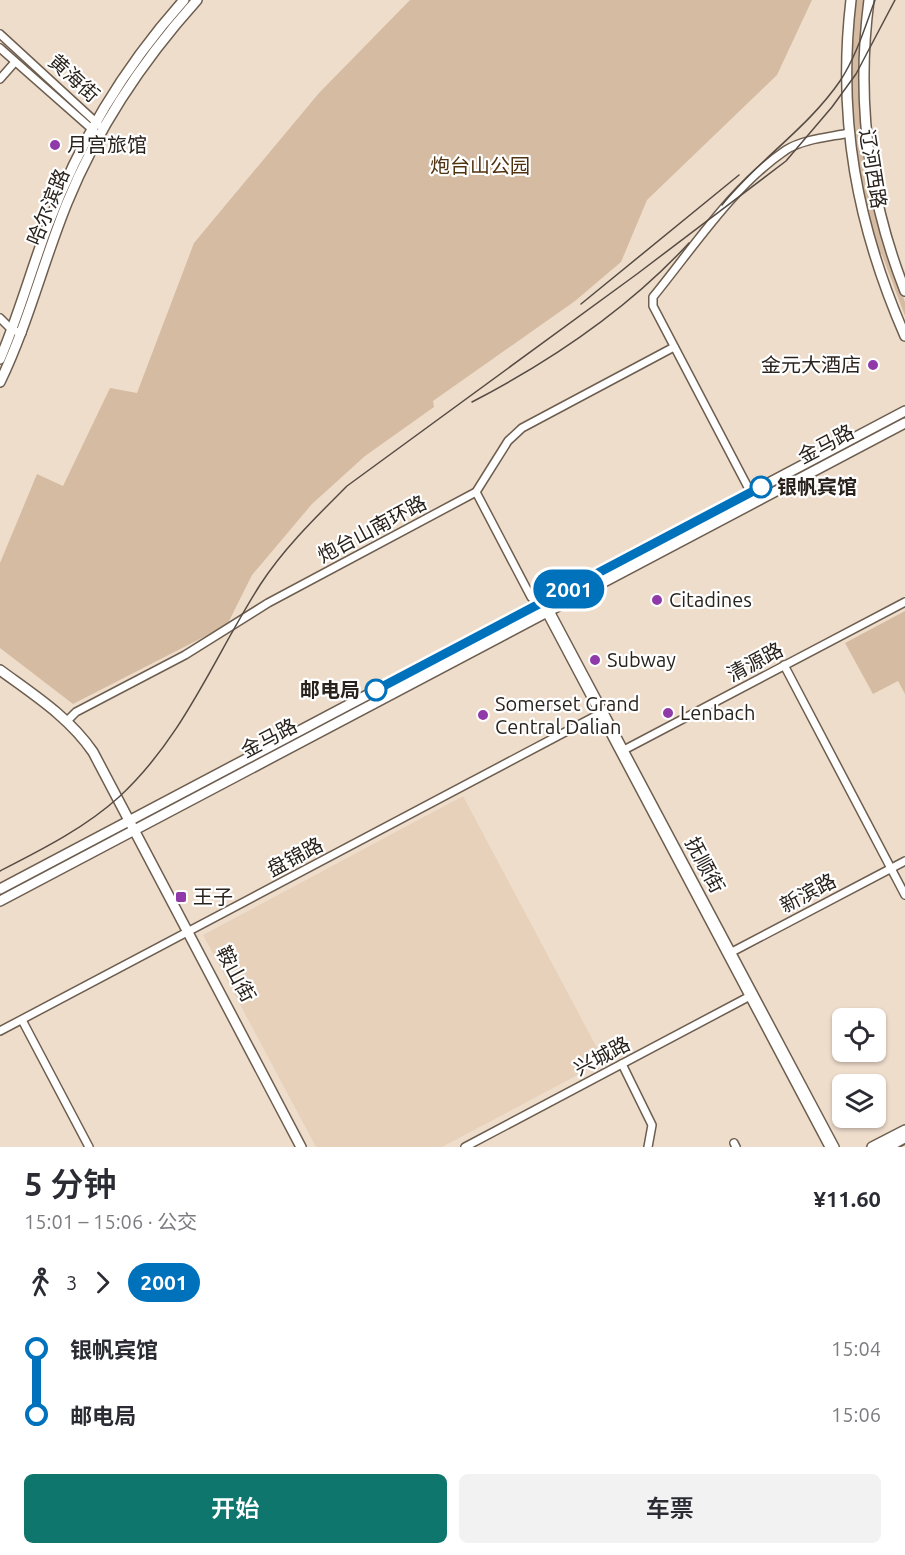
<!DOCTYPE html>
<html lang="zh">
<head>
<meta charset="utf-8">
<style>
	body { margin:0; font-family:Ubuntu,"Noto Sans SC",sans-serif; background:#f2f2f3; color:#2b2b33; height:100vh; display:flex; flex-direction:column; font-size:22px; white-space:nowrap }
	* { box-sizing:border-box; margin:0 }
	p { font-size:20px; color:#7c7c81 }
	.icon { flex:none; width:33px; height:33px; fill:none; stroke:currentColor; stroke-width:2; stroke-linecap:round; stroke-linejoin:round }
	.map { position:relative; height:1147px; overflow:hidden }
	.panel { display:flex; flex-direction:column; background:#fff; flex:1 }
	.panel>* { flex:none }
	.badge { padding:0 12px; border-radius:20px; font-size:21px; line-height:39px }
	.buttons { position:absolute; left:832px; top:1008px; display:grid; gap:12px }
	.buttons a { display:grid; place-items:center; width:54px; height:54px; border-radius:9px; background:#fff; box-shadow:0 2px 4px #0004; font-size:30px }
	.map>.badge { position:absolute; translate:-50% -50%; box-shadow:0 0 0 3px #fff }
	.legs { display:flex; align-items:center; gap:9px; height:66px; padding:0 24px; font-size:20px }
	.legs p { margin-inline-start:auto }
	.head { display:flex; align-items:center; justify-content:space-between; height:102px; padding:0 24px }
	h1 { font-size:33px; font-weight:600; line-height:45px }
	.action { display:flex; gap:12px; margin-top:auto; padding:12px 24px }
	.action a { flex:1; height:69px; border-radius:9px; background:#0f766e; color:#fff; font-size:24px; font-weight:600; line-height:69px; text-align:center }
	.action a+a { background:#f2f2f3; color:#2b2b33 }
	ul { padding:0 24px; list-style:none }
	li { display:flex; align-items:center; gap:21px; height:66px; font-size:22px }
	li i { display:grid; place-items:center; width:9px; height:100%; margin:0 8px; background:currentColor }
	li i::after { content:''; width:15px; height:15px; margin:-8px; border:4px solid; border-radius:50%; background:#fff }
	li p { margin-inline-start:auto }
	li:first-child i { background:linear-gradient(#0000 50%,currentColor 0) }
	li:last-child i { background:linear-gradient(currentColor 50%,#0000 0) }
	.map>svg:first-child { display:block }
	.built { fill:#e8d1ba }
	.green { fill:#d5bba1 }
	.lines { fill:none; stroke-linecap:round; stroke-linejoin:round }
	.street-casing { stroke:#6d5e4f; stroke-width:10 }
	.secondary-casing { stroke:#6d5e4f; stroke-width:12 }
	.primary-casing { stroke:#6d5e4f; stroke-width:14 }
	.street { stroke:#fff; stroke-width:7 }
	.secondary { stroke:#fff; stroke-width:9 }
	.primary { stroke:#fff; stroke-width:10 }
	.rail { stroke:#554b43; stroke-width:1.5 }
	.line-1-casing { stroke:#fff; stroke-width:14 }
	.line-1 { stroke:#0072bc; stroke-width:9 }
	.poi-dot { fill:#8f3aa8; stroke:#fff; stroke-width:2 }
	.stop-1-dot { fill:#fff; stroke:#0072bc; stroke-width:3 }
	.labels { text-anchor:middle; stroke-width:4.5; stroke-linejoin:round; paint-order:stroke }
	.street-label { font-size:20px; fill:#2a231d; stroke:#fff }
	.poi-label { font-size:20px; fill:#2a231d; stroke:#fff; text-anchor:start }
	.park-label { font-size:20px; fill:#503311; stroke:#fff }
	.stop-label { font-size:20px; font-weight:bold; fill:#2a231d; stroke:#fff; text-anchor:start }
</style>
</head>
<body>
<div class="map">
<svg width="905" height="1147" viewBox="0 0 905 1147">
	<rect width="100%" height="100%" fill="#efddcc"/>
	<path class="built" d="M463,796L604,1061L442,1147H316L203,935Z"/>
	<g class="green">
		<path d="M410,0H812L777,75L647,200L621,262L575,301L433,401L434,407L365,456L312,504L252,575L227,625L73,704L0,648V563L37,474L63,486L110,388L137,393L194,243L319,93Z"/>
		<path d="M855,0H865L859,91L863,140L873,202L887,253L905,302V316L882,255L876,248L856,167L851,91Z"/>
		<path d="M905,611V694L898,681L873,694L845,643Z"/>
	</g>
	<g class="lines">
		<g class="street-casing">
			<g id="street">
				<path d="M0,34L99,125"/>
				<path d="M0,48L94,131"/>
				<path d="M0,79L15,62"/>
				<path d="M0,318L12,330L22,333"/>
				<path d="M476,492L531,597L546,612L829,1147"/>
				<path d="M751,493L653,306V297C693,248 734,185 786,150C803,139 830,137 849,133"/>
				<path d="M549,609L835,1147"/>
				<path d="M784,665L905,895"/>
				<path d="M67,721L76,712L185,655L268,603L476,492L508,441L522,428L674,347"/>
				<path d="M622,751L905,602"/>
				<path d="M730,953L905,861"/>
				<path d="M22,1020L89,1147"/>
				<path d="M0,1031L605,711"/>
				<path d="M622,1064L652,1125L648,1147"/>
				<path d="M734,1143L736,1147"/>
				<path d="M465,1147L752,995"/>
			</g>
		</g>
		<g class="secondary-casing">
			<g id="secondary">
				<path d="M851,0C837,120 857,226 905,336"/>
				<path d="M869,0C856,100 868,197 905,291"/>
				<path d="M0,359C19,315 31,270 48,225C79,142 125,66 184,0"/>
				<path d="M0,382C28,324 43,262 67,203C98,127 143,60 197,0"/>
				<path d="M0,670C34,695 69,717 93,752L301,1147"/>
				<path d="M0,889L905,411"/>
				<path d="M0,901L905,423"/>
				<path d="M872,1147L905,1130"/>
			</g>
		</g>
		<g class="primary-casing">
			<path id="primary" d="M887,1147L905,1137"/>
		</g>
		<use href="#street" class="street"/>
		<use href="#secondary" class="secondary"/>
		<use href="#primary" class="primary"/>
		<g class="rail">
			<path d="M722,205C758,160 807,129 840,81C856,57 865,27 875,0"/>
			<path d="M581,304L739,175"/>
			<path d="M472,402C553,360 627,310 689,243"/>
			<path d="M0,871C41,850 85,828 119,797C184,737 214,657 260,585C284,548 316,517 347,486L637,274L786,161L832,107L856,74L895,0"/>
		</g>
	</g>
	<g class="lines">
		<g class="line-1-casing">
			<path id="line-1" d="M376,690L761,487"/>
		</g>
		<use href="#line-1" class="line-1"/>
	</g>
	<g class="poi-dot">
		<circle cx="55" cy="145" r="6"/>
		<circle cx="873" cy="365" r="6"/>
		<circle cx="657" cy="600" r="6"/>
		<circle cx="595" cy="660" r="6"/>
		<circle cx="668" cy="713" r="6"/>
		<circle cx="483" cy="715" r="6"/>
		<rect x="175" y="891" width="12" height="12" rx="3"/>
	</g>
	<g class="stop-1-dot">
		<circle cx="761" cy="487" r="10"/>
		<circle cx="376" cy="690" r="10"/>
	</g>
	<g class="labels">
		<g class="street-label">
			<text transform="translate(74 78) rotate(42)" y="7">黄海街</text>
			<text transform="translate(873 169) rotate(81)" y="7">辽河西路</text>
			<text transform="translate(48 207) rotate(-68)" y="7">哈尔滨路</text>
			<text transform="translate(826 444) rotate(-28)" y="7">金马路</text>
			<text transform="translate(372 529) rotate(-28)" y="7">炮台山南环路</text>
			<text transform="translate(755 662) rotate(-28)" y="7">清源路</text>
			<text transform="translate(269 738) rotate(-28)" y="7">金马路</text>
			<text transform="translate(295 857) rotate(-28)" y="7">盘锦路</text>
			<text transform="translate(705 865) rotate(62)" y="7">抚顺街</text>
			<text transform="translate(808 893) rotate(-28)" y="7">新滨路</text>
			<text transform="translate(236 974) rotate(62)" y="7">鞍山街</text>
			<text transform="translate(602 1056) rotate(-28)" y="7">兴城路</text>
		</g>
		<g class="poi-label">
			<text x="67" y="152">月宫旅馆</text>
			<text x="861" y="372" text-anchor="end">金元大酒店</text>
			<text x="669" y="607">Citadines</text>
			<text x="607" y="667">Subway</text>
			<text x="495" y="711">Somerset Grand<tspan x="495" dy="23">Central Dalian</tspan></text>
			<text x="680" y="720">Lenbach</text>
			<text x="193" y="904">王子</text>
		</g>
		<g class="park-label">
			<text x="480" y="173">炮台山公园</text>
		</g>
		<g class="stop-label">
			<text x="777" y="494">银帆宾馆</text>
			<text x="360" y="697" text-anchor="end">邮电局</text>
		</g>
	</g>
</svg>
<div class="buttons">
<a><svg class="icon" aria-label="locate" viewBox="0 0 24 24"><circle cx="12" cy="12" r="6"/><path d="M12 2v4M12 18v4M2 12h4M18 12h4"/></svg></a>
<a><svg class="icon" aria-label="layers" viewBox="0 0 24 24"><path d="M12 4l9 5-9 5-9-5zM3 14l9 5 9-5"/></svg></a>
</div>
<b class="badge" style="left:569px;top:589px;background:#0072bc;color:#fff">2001</b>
</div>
<section class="panel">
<div class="head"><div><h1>5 分钟</h1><p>15:01 – 15:06 · 公交</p></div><b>¥11.60</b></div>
<div class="legs"><svg class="icon" aria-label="walk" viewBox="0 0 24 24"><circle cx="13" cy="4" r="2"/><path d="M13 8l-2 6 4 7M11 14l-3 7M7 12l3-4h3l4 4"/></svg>3<svg class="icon" aria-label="forward" viewBox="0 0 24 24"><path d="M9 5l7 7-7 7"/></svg><b class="badge" style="background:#0072bc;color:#fff">2001</b></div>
<ul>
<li><i style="color:#0072bc"></i><b>银帆宾馆</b><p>15:04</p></li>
<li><i style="color:#0072bc"></i><b>邮电局</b><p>15:06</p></li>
</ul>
<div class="action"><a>开始</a><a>车票</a></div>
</section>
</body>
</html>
